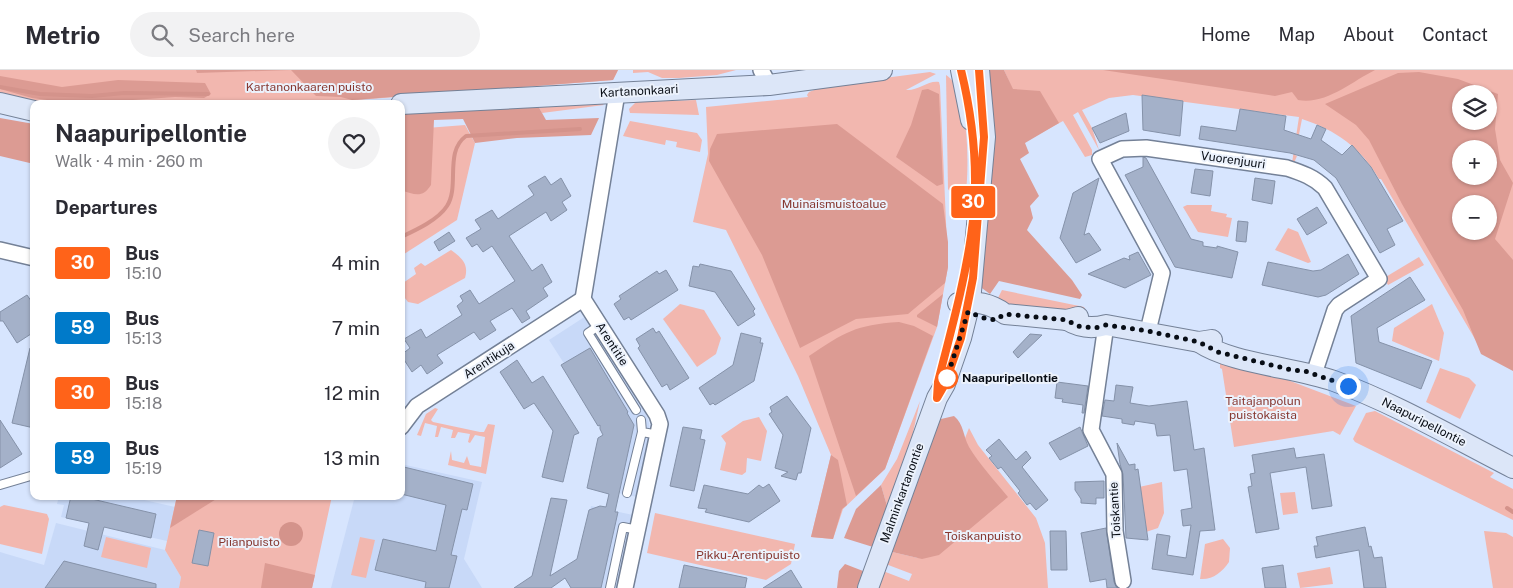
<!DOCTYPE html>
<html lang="en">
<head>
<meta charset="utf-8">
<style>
	body { margin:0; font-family:"Public Sans",sans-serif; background:#f2f2f3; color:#2b2b33; height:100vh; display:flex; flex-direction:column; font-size:19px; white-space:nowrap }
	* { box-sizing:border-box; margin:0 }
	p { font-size:16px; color:#7c7c81 }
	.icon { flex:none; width:28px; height:28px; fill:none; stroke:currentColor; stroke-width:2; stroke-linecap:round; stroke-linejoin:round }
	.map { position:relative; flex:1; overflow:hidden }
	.panel { position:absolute; left:30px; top:30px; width:375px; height:400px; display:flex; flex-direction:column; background:#fff; border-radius:10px; box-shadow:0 1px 4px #0004 }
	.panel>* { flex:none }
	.badge { padding:0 10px; border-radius:4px; font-size:18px; line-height:32px }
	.buttons { position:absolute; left:1452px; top:15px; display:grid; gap:10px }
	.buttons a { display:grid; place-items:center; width:45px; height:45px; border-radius:50%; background:#fff; box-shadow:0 1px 4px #0004; font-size:25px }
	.you { position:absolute; width:25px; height:25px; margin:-12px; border:4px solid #fff; border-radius:50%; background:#1a73e8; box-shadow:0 0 0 8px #1a73e833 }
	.map>.badge { position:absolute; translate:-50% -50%; box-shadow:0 0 0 2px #fff }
	h2 { padding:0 25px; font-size:19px; line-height:45px }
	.round { display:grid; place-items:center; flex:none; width:52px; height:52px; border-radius:26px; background:#f2f2f3 }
	.summary { display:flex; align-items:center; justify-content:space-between; height:85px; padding:0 25px }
	h1 { font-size:24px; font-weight:700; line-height:38px }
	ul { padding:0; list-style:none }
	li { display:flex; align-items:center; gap:15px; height:65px; padding:0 25px }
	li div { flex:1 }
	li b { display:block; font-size:19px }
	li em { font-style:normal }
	li .badge { min-width:55px; font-weight:700; text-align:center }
	header { display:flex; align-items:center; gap:30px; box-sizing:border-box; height:70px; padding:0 25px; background:#fff; border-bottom:1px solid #e1e1e2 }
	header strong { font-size:24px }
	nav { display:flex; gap:28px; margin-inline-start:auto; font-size:18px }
	.search { width:350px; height:45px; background:#f2f2f3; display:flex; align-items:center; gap:12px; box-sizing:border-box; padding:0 18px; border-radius:28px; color:#7c7c81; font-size:19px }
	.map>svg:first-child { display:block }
	.built { fill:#c8d9f8 }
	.green { fill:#f2b7af; fill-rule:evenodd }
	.forest { fill:#dc9b93; fill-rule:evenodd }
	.water { fill:#d4938b }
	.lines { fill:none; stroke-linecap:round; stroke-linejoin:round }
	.stream { stroke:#d4938b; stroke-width:4 }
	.building { fill:#a4b1c9; stroke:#8592a9 }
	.lane-casing { stroke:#748197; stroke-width:10 }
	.street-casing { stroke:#748197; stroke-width:18 }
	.secondary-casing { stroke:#748197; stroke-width:22 }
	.lane { stroke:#fff; stroke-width:8 }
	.street { stroke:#fff; stroke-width:15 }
	.secondary { stroke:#dce6f8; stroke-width:20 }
	.line-casing { stroke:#fff; stroke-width:11 }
	.line { stroke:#ff6319; stroke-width:8 }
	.walk { stroke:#080d15; stroke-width:5; stroke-dasharray:0 9 }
	.stop-dot { fill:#fff; stroke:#ff6319; stroke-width:2.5 }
	.labels { text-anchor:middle; stroke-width:4; stroke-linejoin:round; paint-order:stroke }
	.park-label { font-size:12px; fill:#873831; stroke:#ecf2fc }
	.street-label { font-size:12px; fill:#080d15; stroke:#ecf2fc }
	.stop-label { font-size:12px; font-weight:bold; fill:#080d15; stroke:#ecf2fc; text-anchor:start }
</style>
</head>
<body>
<header>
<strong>Metrio</strong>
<div class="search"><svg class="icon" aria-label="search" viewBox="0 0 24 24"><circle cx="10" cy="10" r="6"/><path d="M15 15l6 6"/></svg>Search here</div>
<nav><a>Home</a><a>Map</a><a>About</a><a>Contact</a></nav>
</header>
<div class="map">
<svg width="1513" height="518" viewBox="0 0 1513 518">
	<rect width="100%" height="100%" fill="#d7e5fe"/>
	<g class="built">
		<path d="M586,246L644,339L649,353L650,368L637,427L595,418L608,362L549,270Z"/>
		<path d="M401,394L482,412L464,489L482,518H331L355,426H401Z"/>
		<path d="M59,426H138L140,429L175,437L167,471L61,447L64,435L57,434Z"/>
		<path d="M591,436L633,445L617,518H573Z"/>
		<path d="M56,453L165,480L181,507L179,518H0V482L44,495Z"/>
	</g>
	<g class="green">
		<path d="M0,0H618L613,10L306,34H230L205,31L170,34H42L0,25Z"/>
		<path d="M633,0H736L717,5L679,8H662L648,2L633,3Z"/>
		<path d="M1004,0H1513V298L1482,281L1381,109H1379C1361,78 1336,60 1302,49L1295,85L1297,86L1294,93H1292L1299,47L1133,25L1109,28L1082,40L1092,58L1099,80L1078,42L1073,45L1092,80V85L1085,87L1063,51L1019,75L1011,16ZM1461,24H1489V51H1461ZM1461,79H1489V106H1461ZM1461,134H1489V161H1461Z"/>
		<path d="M930,2L936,4L906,20C918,21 928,10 939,12L940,16L948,197L937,257L885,399L843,439L833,469L811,467L831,385L798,306L726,160L693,152L708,84L706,37L808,27L807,25L809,22L824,16Z"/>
		<path d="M946,5C969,18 970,102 965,127L951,123L948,119Z"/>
		<path d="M597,30L604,35L542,43L537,34Z"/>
		<path d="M696,30L699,45L630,43L629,39L636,32Z"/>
		<path d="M630,51L697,63L702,70L700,82L676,77L677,72L666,70L665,75L623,66Z"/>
		<path d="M465,55L475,73L457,150L401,186V60Z"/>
		<path d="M1187,135H1212L1211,141L1227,144L1226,147L1232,148L1228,167L1198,162L1183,137Z"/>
		<path d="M1288,158L1298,162L1311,192L1308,193L1275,180Z"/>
		<path d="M451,180C462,188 469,194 465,208L418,234L408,232L401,223V210L403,213L416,204L414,198L421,193L425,196Z"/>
		<path d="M1419,187L1424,195L1388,215L1384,208Z"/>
		<path d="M1002,220L1084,237L1086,241L1085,244L1006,235L996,232Z"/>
		<path d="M680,234L704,240L721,268L716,284L697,297L663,249Z"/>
		<path d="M1432,234L1444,263L1439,291L1392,271L1394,258Z"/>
		<path d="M1220,289L1264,301L1356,336L1340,365L1333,361L1234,377L1222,299L1220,298Z"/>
		<path d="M1440,298L1469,308L1476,315L1460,349L1426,332Z"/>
		<path d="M920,331L912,367L887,436L881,415L897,389Z"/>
		<path d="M435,338L438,339L431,350L433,352L480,362H484L488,354L495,355L486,404L448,395L451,381L452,390L464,393L467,386L470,395L481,397L485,367L475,365L470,373L468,372L470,364L458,362L455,368H451L453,360L441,357L438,367H435L437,356L425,353L421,366L417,365L426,344Z"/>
		<path d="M1375,341L1494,403L1490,407L1513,419V450L1355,372L1353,369L1366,343Z"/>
		<path d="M759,347L767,361L761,391L747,388L746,402L742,405L720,400L726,373L721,366L743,351Z"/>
		<path d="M969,358L978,375L1036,448L1045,473L1048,518H876L883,501L909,511L912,504L883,493L888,481L918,488Z"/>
		<path d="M1162,412L1164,443L1158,458L1146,462L1139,417Z"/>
		<path d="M1295,422L1298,443L1283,445L1280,423Z"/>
		<path d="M177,426H332L312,518H179L181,507L165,480Z"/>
		<path d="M4,435L47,444L49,449L42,484L0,474V437Z"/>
		<path d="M655,443L795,474L791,494L766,510L647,483Z"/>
		<path d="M1484,461L1506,463L1513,467V518H1493Z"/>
		<path d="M106,467L151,478L147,498L101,487Z"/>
		<path d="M360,467L375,470L366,508L351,505Z"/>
		<path d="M1223,469L1230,478L1229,492C1222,502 1213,510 1200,509L1205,474Z"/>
		<path d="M1330,497L1333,514L1300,518L1297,503Z"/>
	</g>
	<g class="forest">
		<path d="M196,0H618L613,10L352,30L341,27L316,26L291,0L197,3Z"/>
		<path d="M986,0H1004L1013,19L1040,21L1059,53L1025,73L1029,83L1020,89L1039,126L1030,136L1033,148L1027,160L1072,210L1082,225L1080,229L999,211L990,224L979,216Z"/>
		<path d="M1103,0H1375C1351,12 1326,35 1298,30L1292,22L1275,26Z"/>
		<path d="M1419,2L1458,9L1498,24L1495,59L1500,90L1513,113L1495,169L1513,190V301L1481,284L1463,240L1402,134L1369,70L1356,55L1325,34L1398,3ZM1461,24H1489V51H1461ZM1461,79H1489V106H1461ZM1461,134H1489V161H1461Z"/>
		<path d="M0,6L62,17L118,10L205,13L211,24L204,28L175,27L77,34L32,28L0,19Z"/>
		<path d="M928,19L939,24L943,114L937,116L896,87L911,55L922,20Z"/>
		<path d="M537,34L546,50L599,48L591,65L517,68L475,73L463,49L434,50L431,115C423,128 415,125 401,120V42Z"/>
		<path d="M0,48L34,54V94L0,86Z"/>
		<path d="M837,54L943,134L948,172V197L945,213L908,244L856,249L800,278L762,185L709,91L710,79L717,64Z"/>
		<path d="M943,224L937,257L917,247V245Z"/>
		<path d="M899,252L914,256L933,266L885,399L856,426L809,286C845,262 855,255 899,252Z"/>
		<path d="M954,346C964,354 963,366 969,377C980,395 995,411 1008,427L939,485L922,489L888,481L929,368L941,349Z"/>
		<path d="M831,385L838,390L847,435L842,439L833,469L811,467Z"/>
		<path d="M881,415L887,436L873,477L844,468L856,439Z"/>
		<path d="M177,426H221L170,458Z"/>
		<path d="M265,493L315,505L312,518H261Z"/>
		<path d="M845,494L863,501L857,518H837L839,501Z"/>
	</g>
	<circle class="water" cx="291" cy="464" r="12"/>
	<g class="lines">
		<g class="stream">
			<path d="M0,17L40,24L92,26L124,23L208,24"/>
			<path d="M401,167C416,160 438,150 447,136C460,116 444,82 466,66L580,59"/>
			<path d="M1507,438L1513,442"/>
		</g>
	</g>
	<g class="building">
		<path d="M1142,25L1183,31L1180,66L1143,60Z"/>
		<path d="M1240,39L1286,46L1284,60L1311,69L1317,55L1326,59L1321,70L1342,85L1352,75L1371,97L1403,151L1387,159L1395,175L1380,183L1336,108L1314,90L1290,83L1199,69L1201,56L1236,61Z"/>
		<path d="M1126,43L1129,61L1100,73L1092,58Z"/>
		<path d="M1143,87L1146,88L1191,169L1203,172V176L1217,178V176L1238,182L1232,208L1175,197L1125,105L1143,97Z"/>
		<path d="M1195,99L1213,101L1210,126L1191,123Z"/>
		<path d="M545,106L551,115L561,108L571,126L562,132L567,140L551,151L546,142L509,166L532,201L542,194L552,212L543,218L548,226L526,241L530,248L522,253L512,238L490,251L496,260L480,270L474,262L437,285L443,293L427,304L421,295L412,302L401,285L410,278L404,269L421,259L426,268L462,245L457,236L463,231L460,226L470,220L479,234L515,211L492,176L483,182L477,174L472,177L466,168L481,159L475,150L492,140L498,149L534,125L528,116Z"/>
		<path d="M1099,108L1084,165L1089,163L1101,180L1076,193L1060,168L1073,123Z"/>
		<path d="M1255,108L1275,111L1272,134L1252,130Z"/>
		<path d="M1317,137L1327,153L1307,165L1297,149Z"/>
		<path d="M1238,151L1248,152L1246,172L1236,171Z"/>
		<path d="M449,162L455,171L439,181L434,172Z"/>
		<path d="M1138,182L1151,205L1125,218L1088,204L1124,188L1130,190L1129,186Z"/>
		<path d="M1348,184L1359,204L1326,225L1318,227L1262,215L1268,192L1313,201L1321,200Z"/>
		<path d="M700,194L731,201L755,239L753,241L755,245L738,256L715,222L689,216L693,196L699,197Z"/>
		<path d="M666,200L678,220L631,250L629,247L624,250L614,234L621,229L619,226L657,201L659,204Z"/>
		<path d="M1410,207L1425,230L1377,258L1379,272L1432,291L1421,319L1356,293L1351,246Z"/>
		<path d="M27,225L34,235V262L17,273L3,251H0V242Z"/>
		<path d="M653,258L656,263L659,261L689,308L670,320L667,314L662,317L638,278L640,276L636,269Z"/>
		<path d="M741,263L761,268L760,273H763L754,311L715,335L713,333L710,335L699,318L733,295Z"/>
		<path d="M1030,264L1042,265L1018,288L1013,282Z"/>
		<path d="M30,278H34V358L12,353Z"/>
		<path d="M590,278L628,342L627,343L634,355L615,442H618L601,518H571L565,508L551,518H514L532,506L551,428L567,430L550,506L577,489L589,440L600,436L606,437L609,424L587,418L598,368L603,365L600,359V355L598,356L561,295Z"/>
		<path d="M517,290L532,313L543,306L579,363L574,365L563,412L542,407L553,361L534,333L524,339L500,302Z"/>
		<path d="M1057,312L1088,316L1084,343H1082L1083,335L1062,332L1063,329L1055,328Z"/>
		<path d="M1116,315L1133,317L1130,333L1149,336L1187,331L1194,380L1204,378L1215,460L1200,461L1193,505L1152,499L1157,464L1170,466L1167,485L1186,488L1191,455L1183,456L1181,440L1192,438L1187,399L1174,401L1170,365L1157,366L1155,354L1135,351L1134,355L1122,353V349L1102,346L1105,330L1114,331Z"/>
		<path d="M787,326L811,358L801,403H798L796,410L781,406L788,402L775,398L783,365L769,344L772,342L770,337Z"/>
		<path d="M0,350L22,384L0,398Z"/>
		<path d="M683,357L702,360L700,369L705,370L694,421L670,416Z"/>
		<path d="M1080,357L1088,376L1060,390L1049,373Z"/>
		<path d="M999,369L1016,390L1026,381L1031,388L1022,397L1048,430L1036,440L1030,433L1027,435L1018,423L1020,421L1001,397L998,399L989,388L992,386L986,380Z"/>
		<path d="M1117,373L1129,395L1135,394V400L1138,399L1148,470L1126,468L1123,404L1120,394Z"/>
		<path d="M1294,378L1296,388L1324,384L1332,436L1312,439L1306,397L1270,403L1279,459L1256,463L1248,417L1252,416L1250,404L1255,403L1252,385Z"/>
		<path d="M404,397L473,414L467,440L462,439L451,485L457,486L449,518H425L426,512L375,500L383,469L436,481L446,435L401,424Z"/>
		<path d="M1104,411V428H1096V434L1081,433V429L1075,420V412Z"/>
		<path d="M769,414L780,431L749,452L705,442L707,439L698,438L704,415L748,424L759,415L763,418Z"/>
		<path d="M71,426H79L156,444L151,468L104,457L98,480L84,476L89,453L66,448Z"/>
		<path d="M1365,457L1369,477L1371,476L1374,488L1382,487L1386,518H1364L1359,480L1316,488L1314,476H1318L1316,467Z"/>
		<path d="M1106,458L1114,512L1117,518H1107L1106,509L1090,512L1081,463Z"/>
		<path d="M199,460L214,463L208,496L192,493Z"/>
		<path d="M1050,461H1066L1067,500H1051Z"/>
		<path d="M64,491L156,514V518H45Z"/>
		<path d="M684,495L747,508L745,518H679Z"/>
		<path d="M1283,495L1286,518H1265L1262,498Z"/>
		<path d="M791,500L802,518H763Z"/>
	</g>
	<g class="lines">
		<g class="lane-casing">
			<g id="lane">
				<path d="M600,255L588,263L636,340"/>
				<path d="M641,350L642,362L659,365"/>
				<path d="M0,415L34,405"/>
				<path d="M627,423L642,362"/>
				<path d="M610,518L623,457L638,460"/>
			</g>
		</g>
		<g class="street-casing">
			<g id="street">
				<path d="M761,0L769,15"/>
				<path d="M617,23L583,229L657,345L660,354L625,518"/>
				<path d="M0,180L34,188"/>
				<path d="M1106,255L1091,360L1114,404L1115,461L1123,511"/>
				<path d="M1148,261L1162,203L1100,89L1122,79L1146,78L1287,98C1302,103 1314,107 1325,118L1379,209L1339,235L1335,240L1314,304"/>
				<path d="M401,357L417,336L583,229"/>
			</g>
		</g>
		<g class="secondary-casing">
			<g id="secondary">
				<path d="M961,0L971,50"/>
				<path d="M0,33L34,41"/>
				<path d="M401,34L769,15L882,0"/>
				<path d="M958,233C976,231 990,233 1005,244L1067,250L1078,247"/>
				<path d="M1067,250C1080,258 1092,259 1106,255L1199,272L1212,270"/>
				<path d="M1199,272C1231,294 1295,297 1334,311C1397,334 1454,368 1513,398"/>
				<path d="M868,518L937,328L945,314L961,268L970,232L985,67L979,0"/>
			</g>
		</g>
		<use href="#lane" class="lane"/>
		<use href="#street" class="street"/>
		<use href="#secondary" class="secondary"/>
	</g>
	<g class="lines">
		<g class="line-casing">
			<path id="line" d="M961,0C974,53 979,112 971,166C964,215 950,264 938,312L937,328L945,314L961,268L973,208L984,67L979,0"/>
		</g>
		<use href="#line" class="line"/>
		<path class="walk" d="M947,308L945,314L968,242L984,248L995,250L1005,244L1067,250L1077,256L1095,258L1106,255L1148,261L1199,272L1218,282L1292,300L1305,301L1348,316"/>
	</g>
	<circle class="stop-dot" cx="947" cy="308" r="10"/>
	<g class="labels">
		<g class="park-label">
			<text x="309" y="21">Kartanonkaaren puisto</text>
			<text x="834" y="138">Muinaismuistoalue</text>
			<text x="1263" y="335">Taitajanpolun<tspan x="1263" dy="14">puistokaista</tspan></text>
			<text x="983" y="470">Toiskanpuisto</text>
			<text x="249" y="476">Piianpuisto</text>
			<text x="748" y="489">Pikku-Arentipuisto</text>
		</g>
		<g class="street-label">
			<text transform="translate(639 21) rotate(-3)" y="4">Kartanonkaari</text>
			<text transform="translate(1233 90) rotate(8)" y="4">Vuorenjuuri</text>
			<text transform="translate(612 274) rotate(57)" y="4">Arentitie</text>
			<text transform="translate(489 290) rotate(-33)" y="4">Arentikuja</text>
			<text transform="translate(1424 352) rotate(27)" y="4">Naapuripellontie</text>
			<text transform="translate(902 423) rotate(-70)" y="4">Malminkartanontie</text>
			<text transform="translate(1115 440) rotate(-93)" y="4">Toiskantie</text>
		</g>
		<g class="stop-label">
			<text x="962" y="312">Naapuripellontie</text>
		</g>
	</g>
</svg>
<div class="buttons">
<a><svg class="icon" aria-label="layers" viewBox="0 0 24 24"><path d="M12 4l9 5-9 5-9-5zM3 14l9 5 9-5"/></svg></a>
<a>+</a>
<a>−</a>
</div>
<div class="you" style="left:1348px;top:316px"></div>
<b class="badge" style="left:973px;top:132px;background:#ff6319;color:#fff">30</b>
<section class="panel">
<div class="summary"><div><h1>Naapuripellontie</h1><p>Walk · 4 min · 260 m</p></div><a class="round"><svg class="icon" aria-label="heart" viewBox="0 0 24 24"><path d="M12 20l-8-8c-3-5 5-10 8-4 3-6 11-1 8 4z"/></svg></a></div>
<h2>Departures</h2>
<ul>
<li><span class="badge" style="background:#ff6319;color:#fff">30</span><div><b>Bus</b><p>15:10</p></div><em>4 min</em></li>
<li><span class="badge" style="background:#007ac9;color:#fff">59</span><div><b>Bus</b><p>15:13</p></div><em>7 min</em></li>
<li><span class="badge" style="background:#ff6319;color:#fff">30</span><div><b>Bus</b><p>15:18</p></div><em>12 min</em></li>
<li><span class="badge" style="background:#007ac9;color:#fff">59</span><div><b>Bus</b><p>15:19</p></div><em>13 min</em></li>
</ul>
</section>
</div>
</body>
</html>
